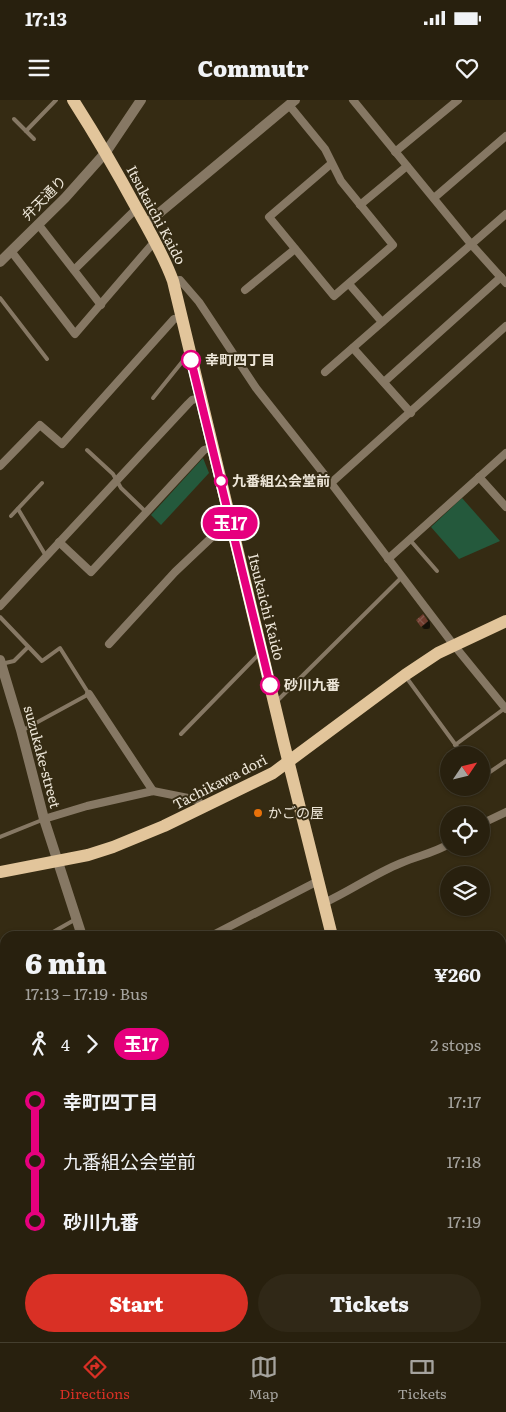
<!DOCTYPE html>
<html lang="en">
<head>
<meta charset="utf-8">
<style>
	body { margin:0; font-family:Literata,"Noto Sans JP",serif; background:#302817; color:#f1f3f6; height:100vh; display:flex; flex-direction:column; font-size:19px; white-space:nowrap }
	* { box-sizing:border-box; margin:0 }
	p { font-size:16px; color:#a5a39e }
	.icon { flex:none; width:28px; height:28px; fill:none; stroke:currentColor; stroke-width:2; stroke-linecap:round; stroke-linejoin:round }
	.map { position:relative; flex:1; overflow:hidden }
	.panel { position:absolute; left:0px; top:831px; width:506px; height:411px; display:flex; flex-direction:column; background:#28200e; border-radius:15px 15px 0 0; box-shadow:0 1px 4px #0004,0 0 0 1px #443e2e }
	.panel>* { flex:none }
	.badge { padding:0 10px; border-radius:16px; font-size:18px; line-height:32px }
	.needle { width:32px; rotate:55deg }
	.fabs { position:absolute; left:440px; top:646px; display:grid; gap:10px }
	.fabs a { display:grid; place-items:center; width:50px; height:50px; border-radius:50%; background:#28200e; box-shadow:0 1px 4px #0004,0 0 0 1px #443e2e; font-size:25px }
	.map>.badge { position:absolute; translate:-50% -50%; box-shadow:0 0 0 2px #fff }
	.legs { display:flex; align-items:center; gap:8px; height:55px; padding:0 25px; font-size:16px }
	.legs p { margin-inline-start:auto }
	.head { display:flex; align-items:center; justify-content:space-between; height:85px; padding:0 25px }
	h1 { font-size:28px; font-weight:800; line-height:38px }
	.button { display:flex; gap:10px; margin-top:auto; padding:10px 25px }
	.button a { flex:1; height:58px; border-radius:30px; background:#d93025; color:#fff; font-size:20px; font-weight:800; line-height:58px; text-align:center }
	.button a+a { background:#302817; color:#f1f3f6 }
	ul { padding:0 25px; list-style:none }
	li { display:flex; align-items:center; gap:18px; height:60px; font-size:19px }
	li i { display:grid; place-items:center; width:8px; height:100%; margin:0 6px; background:currentColor }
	li i::after { content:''; width:12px; height:12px; margin:-6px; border:4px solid; border-radius:50%; background:#28200e }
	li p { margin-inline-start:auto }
	li:first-child i { background:linear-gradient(#0000 50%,currentColor 0) }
	li:last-child i { background:linear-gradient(currentColor 50%,#0000 0) }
	.status { display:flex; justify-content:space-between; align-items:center; height:35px; padding:0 25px; background:#28200e; direction:ltr }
	.status svg { height:14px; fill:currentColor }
	header { display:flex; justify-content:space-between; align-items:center; height:65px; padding:0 25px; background:#28200e; font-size:22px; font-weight:800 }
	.tabs { display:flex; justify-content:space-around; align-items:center; height:70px; border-top:1px solid #443e2e; background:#28200e; font-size:14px; color:#a5a39e }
	.tabs a { display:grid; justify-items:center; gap:2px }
	.tabs .on { color:#d93025 }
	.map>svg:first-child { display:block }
	.park { fill:#24593c }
	.building { fill:url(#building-cross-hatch); filter:url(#shadow) }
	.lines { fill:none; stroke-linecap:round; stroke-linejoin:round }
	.service { stroke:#867864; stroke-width:4 }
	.minor { stroke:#867864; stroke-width:8 }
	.tertiary { stroke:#867864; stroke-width:10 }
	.primary { stroke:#e2c59b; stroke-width:12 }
	.line-1-casing { stroke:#fff; stroke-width:11 }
	.line-1 { stroke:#e6007e; stroke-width:8 }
	.stop-1-dot { fill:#fff; stroke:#e6007e; stroke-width:2.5 }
	.food-dot { fill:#e8710a; stroke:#352b13; stroke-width:2 }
	.labels { text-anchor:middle; stroke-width:4; stroke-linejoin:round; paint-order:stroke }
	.street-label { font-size:14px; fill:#ede6d8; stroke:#352b13 }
	.stop-label { font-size:14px; font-weight:bold; fill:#ede6d8; stroke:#352b13; text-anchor:start }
	.poi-label { font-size:14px; fill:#ede6d8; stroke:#352b13; text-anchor:start }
</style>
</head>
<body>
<div class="status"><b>17:13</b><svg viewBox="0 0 49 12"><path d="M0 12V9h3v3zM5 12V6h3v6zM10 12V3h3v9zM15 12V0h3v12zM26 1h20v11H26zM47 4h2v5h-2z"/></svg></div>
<header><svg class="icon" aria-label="menu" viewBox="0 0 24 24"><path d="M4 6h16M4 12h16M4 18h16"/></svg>Commutr<svg class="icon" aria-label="heart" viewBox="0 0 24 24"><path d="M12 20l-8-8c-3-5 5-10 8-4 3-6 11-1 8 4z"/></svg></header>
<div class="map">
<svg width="506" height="1242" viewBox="0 0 506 1242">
	<defs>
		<pattern id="building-cross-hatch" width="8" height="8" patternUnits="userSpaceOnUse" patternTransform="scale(1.25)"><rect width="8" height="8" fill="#6f3c2f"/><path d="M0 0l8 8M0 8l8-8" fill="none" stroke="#84584c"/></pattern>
		<filter id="shadow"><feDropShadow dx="4.5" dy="4.5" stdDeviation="0" flood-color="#0009"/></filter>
	</defs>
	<rect width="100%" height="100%" fill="#352b13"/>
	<g class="park">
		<path d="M203,358L209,373L161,425L151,415Z"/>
		<path d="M462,398L500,441L459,459L431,427Z"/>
	</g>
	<path class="building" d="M423,514L428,521L421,527L416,520Z"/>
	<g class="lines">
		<g class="service">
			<path d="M14,19L34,39"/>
			<path d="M26,31L56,0"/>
			<path d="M0,198L47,259"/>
			<path d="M153,298L182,262L189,261"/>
			<path d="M87,350L113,374L121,388L147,413"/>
			<path d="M18,409L46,456"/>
			<path d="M11,416L42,383"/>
			<path d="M410,440L437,471"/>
			<path d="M0,517L42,561L60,548L89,594L23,630"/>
			<path d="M1,564L14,561L28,547"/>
			<path d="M406,577L463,655"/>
			<path d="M277,601L402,477"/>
			<path d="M181,634L260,553"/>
			<path d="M455,645L505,608"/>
			<path d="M481,678L506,661"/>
			<path d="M0,737L42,720"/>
			<path d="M46,836L76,819"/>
			<path d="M0,1170L5,1185"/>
			<path d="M22,1238L24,1242"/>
		</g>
		<g class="minor">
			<path d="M353,0L471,144L506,183"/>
			<path d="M289,5L325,49L341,81L393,145L334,196L269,117L332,63"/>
			<path d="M395,52L458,0"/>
			<path d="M434,98L506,36"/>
			<path d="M360,105L407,66"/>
			<path d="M38,124L101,205"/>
			<path d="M11,151L75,234L155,141"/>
			<path d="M74,170L137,108"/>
			<path d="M173,181L180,180L199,202L256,288L331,383L453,544L506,609"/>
			<path d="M349,184L382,222"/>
			<path d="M245,190L295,149"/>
			<path d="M353,248L411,313"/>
			<path d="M325,272L506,114"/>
			<path d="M384,282L501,177"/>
			<path d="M0,366L40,325L62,344L174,219L181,218"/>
			<path d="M479,377L506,407"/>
			<path d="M331,383L506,226"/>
			<path d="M59,442L91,472L204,350L213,347"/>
			<path d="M388,459L506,353"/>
			<path d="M0,506L188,304L192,300L200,298"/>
			<path d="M109,544L175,472L230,420"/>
			<path d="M89,594L153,691"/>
			<path d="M44,719L87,706L153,691L198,700L202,708"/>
			<path d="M481,724L506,712"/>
			<path d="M324,803C350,791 374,774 401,763C417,756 434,753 449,744"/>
			<path d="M211,836L318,781"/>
			<path d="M0,943L5,941"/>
			<path d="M0,1156L5,1155"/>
		</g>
		<g class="tertiary">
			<path d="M146,124L295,0"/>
			<path d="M0,162L65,98L106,52L141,0"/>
			<path d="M0,560L21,630L44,719L82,836"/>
			<path d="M501,950L506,949"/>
			<path d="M0,958L5,956"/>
			<path d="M200,1238L201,1242"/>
		</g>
		<g class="primary">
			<path d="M73,0C96,36 117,72 137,109C150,132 164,156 173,181L284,644L332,836"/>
			<path d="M0,772L88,755L113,747L164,726L273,673L405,575L438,553L506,521"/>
			<path d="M433,1238L434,1242"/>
		</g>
	</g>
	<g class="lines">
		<g class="line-1-casing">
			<path id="line-1" d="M191,260L270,585"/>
		</g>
		<use href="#line-1" class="line-1"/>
	</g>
	<g class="stop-1-dot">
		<circle cx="191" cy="260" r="9"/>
		<circle cx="221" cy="381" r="6"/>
		<circle cx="270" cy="585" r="9"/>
	</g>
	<circle class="food-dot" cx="258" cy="713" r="5"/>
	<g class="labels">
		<g class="street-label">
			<text transform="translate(44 98) rotate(-45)" y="5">弁天通り</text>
			<text transform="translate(156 115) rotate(62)" y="5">Itsukaichi Kaido</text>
			<text transform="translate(266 507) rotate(76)" y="5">Itsukaichi Kaido</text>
			<text transform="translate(42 657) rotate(75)" y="5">suzukake-street</text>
			<text transform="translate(220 682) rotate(-27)" y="5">Tachikawa dori</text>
		</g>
		<g class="stop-label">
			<text x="205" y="265">幸町四丁目</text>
			<text x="232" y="386">九番組公会堂前</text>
			<text x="284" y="590">砂川九番</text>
		</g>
		<g class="poi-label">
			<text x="268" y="718">かごの屋</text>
		</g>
	</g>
</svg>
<div class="fabs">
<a><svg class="needle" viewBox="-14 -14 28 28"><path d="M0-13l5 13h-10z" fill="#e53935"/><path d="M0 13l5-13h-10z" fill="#a5a39e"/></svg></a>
<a><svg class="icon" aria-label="locate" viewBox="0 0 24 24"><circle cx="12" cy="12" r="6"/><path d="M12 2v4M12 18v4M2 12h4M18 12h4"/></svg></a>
<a><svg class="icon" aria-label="layers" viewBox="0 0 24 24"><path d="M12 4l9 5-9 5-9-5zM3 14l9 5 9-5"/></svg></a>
</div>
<b class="badge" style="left:230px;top:423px;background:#e6007e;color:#fff">玉17</b>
<section class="panel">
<div class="head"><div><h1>6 min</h1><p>17:13 – 17:19 · Bus</p></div><b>¥260</b></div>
<div class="legs"><svg class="icon" aria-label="walk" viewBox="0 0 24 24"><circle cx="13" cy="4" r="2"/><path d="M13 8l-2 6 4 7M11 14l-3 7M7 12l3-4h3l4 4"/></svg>4<svg class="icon" aria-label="forward" viewBox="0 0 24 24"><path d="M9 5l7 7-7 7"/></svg><b class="badge" style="background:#e6007e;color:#fff">玉17</b><p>2 stops</p></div>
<ul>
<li><i style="color:#e6007e"></i><b>幸町四丁目</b><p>17:17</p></li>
<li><i style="color:#e6007e"></i><span>九番組公会堂前</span><p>17:18</p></li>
<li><i style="color:#e6007e"></i><b>砂川九番</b><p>17:19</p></li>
</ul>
<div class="button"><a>Start</a><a>Tickets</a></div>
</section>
</div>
<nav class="tabs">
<a class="on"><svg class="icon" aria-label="directions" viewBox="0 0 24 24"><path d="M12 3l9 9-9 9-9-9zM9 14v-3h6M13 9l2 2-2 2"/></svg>Directions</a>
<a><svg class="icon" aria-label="map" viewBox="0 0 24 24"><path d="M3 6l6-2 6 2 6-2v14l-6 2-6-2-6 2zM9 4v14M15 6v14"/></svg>Map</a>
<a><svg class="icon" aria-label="tickets" viewBox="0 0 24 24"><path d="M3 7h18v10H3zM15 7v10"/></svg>Tickets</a>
</nav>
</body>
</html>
